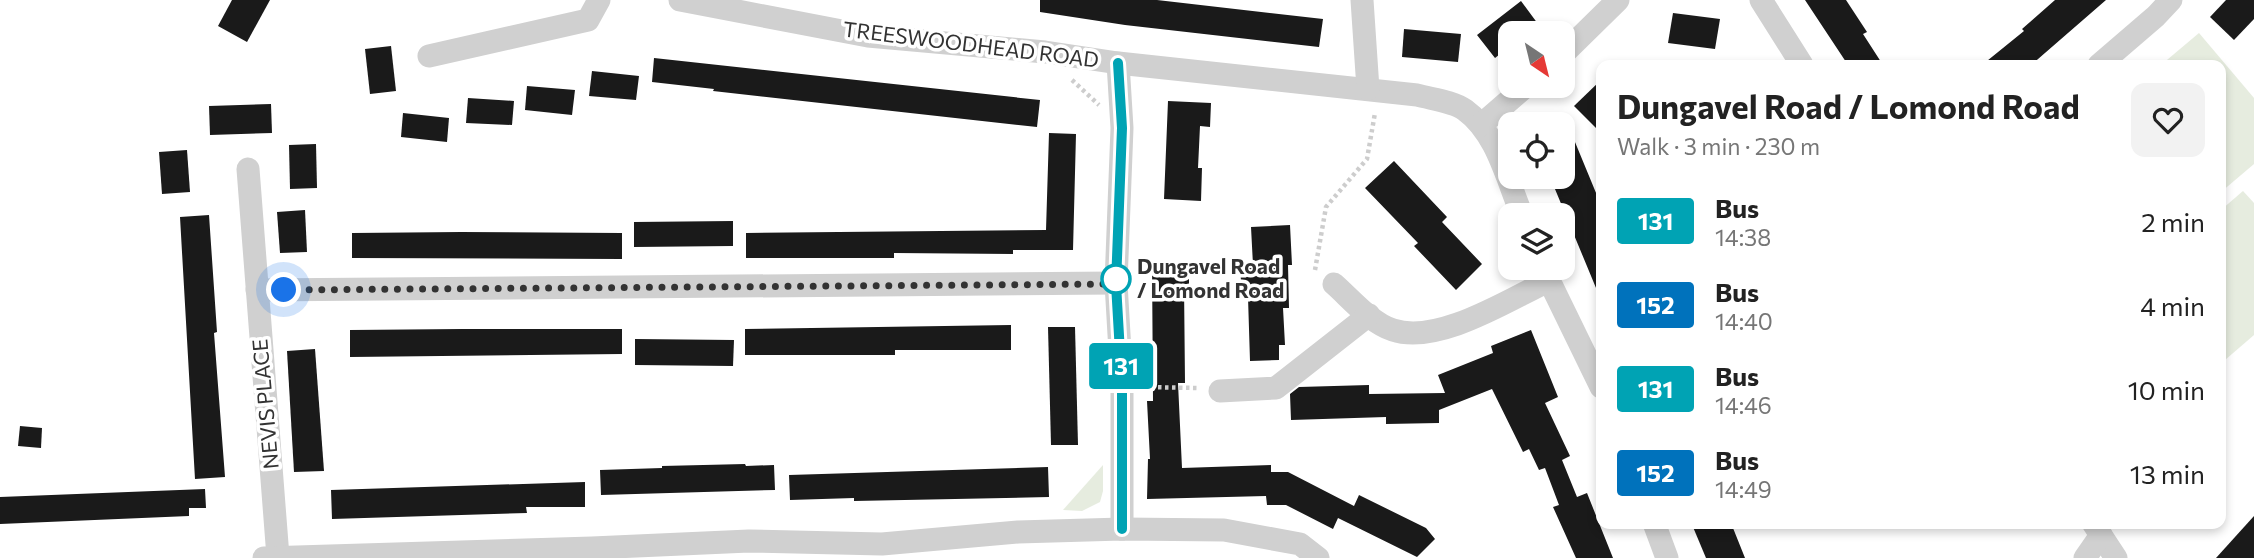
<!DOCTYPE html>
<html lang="en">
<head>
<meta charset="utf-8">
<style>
	body { margin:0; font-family:Commissioner,sans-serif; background:#f2f2f2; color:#222; height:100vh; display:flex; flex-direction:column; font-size:26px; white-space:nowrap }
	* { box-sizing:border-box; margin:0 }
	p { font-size:23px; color:#767676 }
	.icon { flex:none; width:38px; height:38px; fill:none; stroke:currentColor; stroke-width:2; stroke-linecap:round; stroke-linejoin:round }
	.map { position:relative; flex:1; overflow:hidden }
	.sheet { position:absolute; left:1596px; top:60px; width:630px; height:469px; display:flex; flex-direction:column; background:#fff; border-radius:14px; box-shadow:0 4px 10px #0003 }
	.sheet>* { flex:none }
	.badge { padding:0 14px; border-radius:5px; font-size:24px; line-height:46px }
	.needle { width:46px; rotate:145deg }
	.tools { position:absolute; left:1498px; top:21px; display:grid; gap:14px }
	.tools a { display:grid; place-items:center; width:77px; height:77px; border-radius:14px; background:#fff; box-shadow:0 4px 10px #0003; font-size:35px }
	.you { position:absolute; width:35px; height:35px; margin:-18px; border:5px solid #fff; border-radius:50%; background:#1a73e8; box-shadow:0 0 0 10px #1a73e833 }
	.map>.badge { position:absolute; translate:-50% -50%; box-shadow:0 0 0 4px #fff }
	.round { display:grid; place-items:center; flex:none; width:74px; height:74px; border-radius:14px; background:#f2f2f2 }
	.head { display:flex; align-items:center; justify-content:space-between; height:119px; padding:0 21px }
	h1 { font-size:33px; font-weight:700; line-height:52px }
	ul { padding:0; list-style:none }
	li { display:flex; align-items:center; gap:21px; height:84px; padding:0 21px }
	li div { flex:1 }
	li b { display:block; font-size:26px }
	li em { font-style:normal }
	li .badge { min-width:77px; font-weight:700; text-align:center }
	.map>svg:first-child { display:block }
	.green { fill:#e6ecdf }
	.building { fill:#1a1a1a }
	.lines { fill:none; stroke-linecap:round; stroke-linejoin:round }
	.path { stroke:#cdcdcd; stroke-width:4.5; stroke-dasharray:3.5 3.5; stroke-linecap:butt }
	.street { stroke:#d0d0d0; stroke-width:23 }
	.line-casing { stroke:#fff; stroke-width:16 }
	.line { stroke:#00a3b4; stroke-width:10 }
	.walk { stroke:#333; stroke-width:7; stroke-dasharray:0 12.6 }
	.stop-dot { fill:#fff; stroke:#00a3b4; stroke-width:3.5 }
	.labels { text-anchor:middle; stroke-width:7; stroke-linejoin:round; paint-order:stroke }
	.street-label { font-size:21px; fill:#333; stroke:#fff }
	.stop-label { font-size:21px; font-weight:bold; fill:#333; stroke:#fff; text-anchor:start }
</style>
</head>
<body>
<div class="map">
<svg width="2254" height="558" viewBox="0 0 2254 558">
	<rect width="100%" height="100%" fill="#fff"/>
	<g class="green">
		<path d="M2199,33L2254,98V164L2221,192V65H2161Z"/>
		<path d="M2243,191L2254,203V335L2225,360L2221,355V210Z"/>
		<path d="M1103,465V491L1100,502L1082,511L1063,510Z"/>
	</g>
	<g class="building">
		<path d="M232,0H270L247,42L218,26Z"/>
		<path d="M1040,0H1157L1323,19L1319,47L1125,25L1040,12Z"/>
		<path d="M1805,0H1846L1867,32L1863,34L1883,65H1848Z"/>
		<path d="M2055,0H2106L2031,65H1982L2024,31L2022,29Z"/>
		<path d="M2226,0H2254V19L2234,40L2210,17Z"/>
		<path d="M1521,1L1538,24L1526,33H1510V46L1495,58L1477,35Z"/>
		<path d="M1673,13L1720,19L1715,49L1668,43Z"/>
		<path d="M1404,29L1461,34L1458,62L1402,57Z"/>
		<path d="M391,46L396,91L370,94L365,49Z"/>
		<path d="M654,58L1040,100L1037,127L713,91L714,89L652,82Z"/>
		<path d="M592,71L639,76L636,100L589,96Z"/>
		<path d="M1601,80V133L1574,106Z"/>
		<path d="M527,86L575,90L572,115L525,110Z"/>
		<path d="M468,98L514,101L512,125L466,123Z"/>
		<path d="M1168,101L1211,103L1210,127L1200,126L1198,168H1202L1201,201L1164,199Z"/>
		<path d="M271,104L272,133L210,135L209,106Z"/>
		<path d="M403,113L449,118L447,142L401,137Z"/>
		<path d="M1563,113L1601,205V300L1550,177H1563Z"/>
		<path d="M1049,133L1076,134L1073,250H1013V254L894,253V258H746V233L1046,230Z"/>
		<path d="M316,144L317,188L290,189L289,145Z"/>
		<path d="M187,150L190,192L162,194L159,152Z"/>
		<path d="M1394,161L1447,217L1442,222L1482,264L1456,290L1414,246L1418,243L1365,188Z"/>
		<path d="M305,210L307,252L280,253L277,212Z"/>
		<path d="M209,215L217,332L214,333L225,477L195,479L180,217Z"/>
		<path d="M733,221V246L634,247V222Z"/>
		<path d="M1290,225L1292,265H1288L1289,308H1283L1285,345H1279V360L1250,361L1248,297H1242L1240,266L1253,265L1251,227Z"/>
		<path d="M461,232L622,233V259L352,258V233Z"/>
		<path d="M1152,262H1189V284H1184L1185,383H1178L1182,468L1271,465V472H1288L1354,506L1359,495L1426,528L1435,539L1417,557L1338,518L1333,529L1286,505H1267L1266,496L1147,499L1148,459H1150L1147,401H1153Z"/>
		<path d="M1011,325V350H895V355H745V329Z"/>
		<path d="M1048,327H1075L1078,445H1051Z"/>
		<path d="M462,329H622V354L350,357V330Z"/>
		<path d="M1531,330L1558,397L1545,403L1570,456L1562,460L1577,497L1587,493L1613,558H1576L1553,507L1559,505L1545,468L1539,470L1529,449L1523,452L1492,389L1439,410V423L1386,424V417L1291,420L1290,394L1299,387L1369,385V394L1445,393L1438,375L1493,353L1491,346Z"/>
		<path d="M635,339L734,340L733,366L635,365Z"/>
		<path d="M315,349L324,471L294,472L287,351Z"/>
		<path d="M20,426L42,428L41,448L18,446Z"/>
		<path d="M745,464L746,466L774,465L775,490L601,495L600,470L662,468V466Z"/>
		<path d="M1048,467L1049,497L854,501V498L790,500L789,475Z"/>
		<path d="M585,482V507H526L527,513L332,519L331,490Z"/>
		<path d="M205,489L206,508H189V516L0,524V497Z"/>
		<path d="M2254,516V558H2216Z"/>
		<path d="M1704,523H1731L1745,558H1706L1693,527Z"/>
	</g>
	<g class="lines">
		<g class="path">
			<path d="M1072,80L1099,105"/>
			<path d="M1315,270L1326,207L1367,159L1375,113"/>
			<path d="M1144,387L1198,388"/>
		</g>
		<g class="street">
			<path d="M680,0L868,36L1045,52L1118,63L1417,95C1431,99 1453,101 1465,110C1497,133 1507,180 1522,215"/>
			<path d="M1362,0L1368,89"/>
			<path d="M1761,0L1802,65"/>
			<path d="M1563,54L1618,0"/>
			<path d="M429,56L588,20L599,0"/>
			<path d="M1118,63L1122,128L1116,283L1122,386V529"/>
			<path d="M2099,65L2156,16L2171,0"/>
			<path d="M1481,125L1526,86"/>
			<path d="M248,169L278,557"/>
			<path d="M1543,268L1601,387"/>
			<path d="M1334,284C1351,299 1371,323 1393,330C1438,345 1508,300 1548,281"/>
			<path d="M257,290L1116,283"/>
			<path d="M1220,391L1276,388L1369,315"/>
			<path d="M1654,523L1667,558"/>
			<path d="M2093,523L2116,558"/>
			<path d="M264,558L592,548L749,541L882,544L1018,532L1122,529L1224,530L1300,544L1318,558"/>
			<path d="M2085,558L2101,535"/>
		</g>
	</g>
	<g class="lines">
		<g class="line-casing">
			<path id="line" d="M1118,63L1122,128L1116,284L1122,387V529"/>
		</g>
		<use href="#line" class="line"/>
		<path class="walk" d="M284,290L1116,284V279"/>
	</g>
	<circle class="stop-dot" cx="1116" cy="279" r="14"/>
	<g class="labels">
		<g class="street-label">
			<text transform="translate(971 45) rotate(7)" y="7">TREESWOODHEAD ROAD</text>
			<text transform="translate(266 404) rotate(-95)" y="7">NEVIS PLACE</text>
		</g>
		<g class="stop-label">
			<text x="1137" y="274">Dungavel Road<tspan x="1137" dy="24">/ Lomond Road</tspan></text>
		</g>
	</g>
</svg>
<div class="tools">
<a><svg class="needle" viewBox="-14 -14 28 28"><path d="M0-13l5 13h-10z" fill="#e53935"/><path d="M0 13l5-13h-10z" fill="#767676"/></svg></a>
<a><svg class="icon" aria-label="locate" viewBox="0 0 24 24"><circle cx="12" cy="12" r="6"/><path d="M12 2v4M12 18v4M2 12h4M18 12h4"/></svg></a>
<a><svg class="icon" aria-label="layers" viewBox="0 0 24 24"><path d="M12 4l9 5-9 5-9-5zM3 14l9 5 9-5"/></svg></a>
</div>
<div class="you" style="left:284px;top:290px"></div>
<b class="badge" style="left:1121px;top:366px;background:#00a3b4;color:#fff">131</b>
<section class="sheet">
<div class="head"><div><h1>Dungavel Road / Lomond Road</h1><p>Walk · 3 min · 230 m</p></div><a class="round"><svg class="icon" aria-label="heart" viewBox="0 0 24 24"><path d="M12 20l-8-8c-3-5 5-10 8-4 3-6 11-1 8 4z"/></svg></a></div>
<ul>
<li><span class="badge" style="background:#00a3b4;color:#fff">131</span><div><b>Bus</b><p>14:38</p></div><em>2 min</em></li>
<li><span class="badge" style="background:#0072bc;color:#fff">152</span><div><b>Bus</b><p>14:40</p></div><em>4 min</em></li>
<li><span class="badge" style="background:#00a3b4;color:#fff">131</span><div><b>Bus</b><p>14:46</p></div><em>10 min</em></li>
<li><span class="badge" style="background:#0072bc;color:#fff">152</span><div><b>Bus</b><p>14:49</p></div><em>13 min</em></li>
</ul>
</section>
</div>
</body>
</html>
